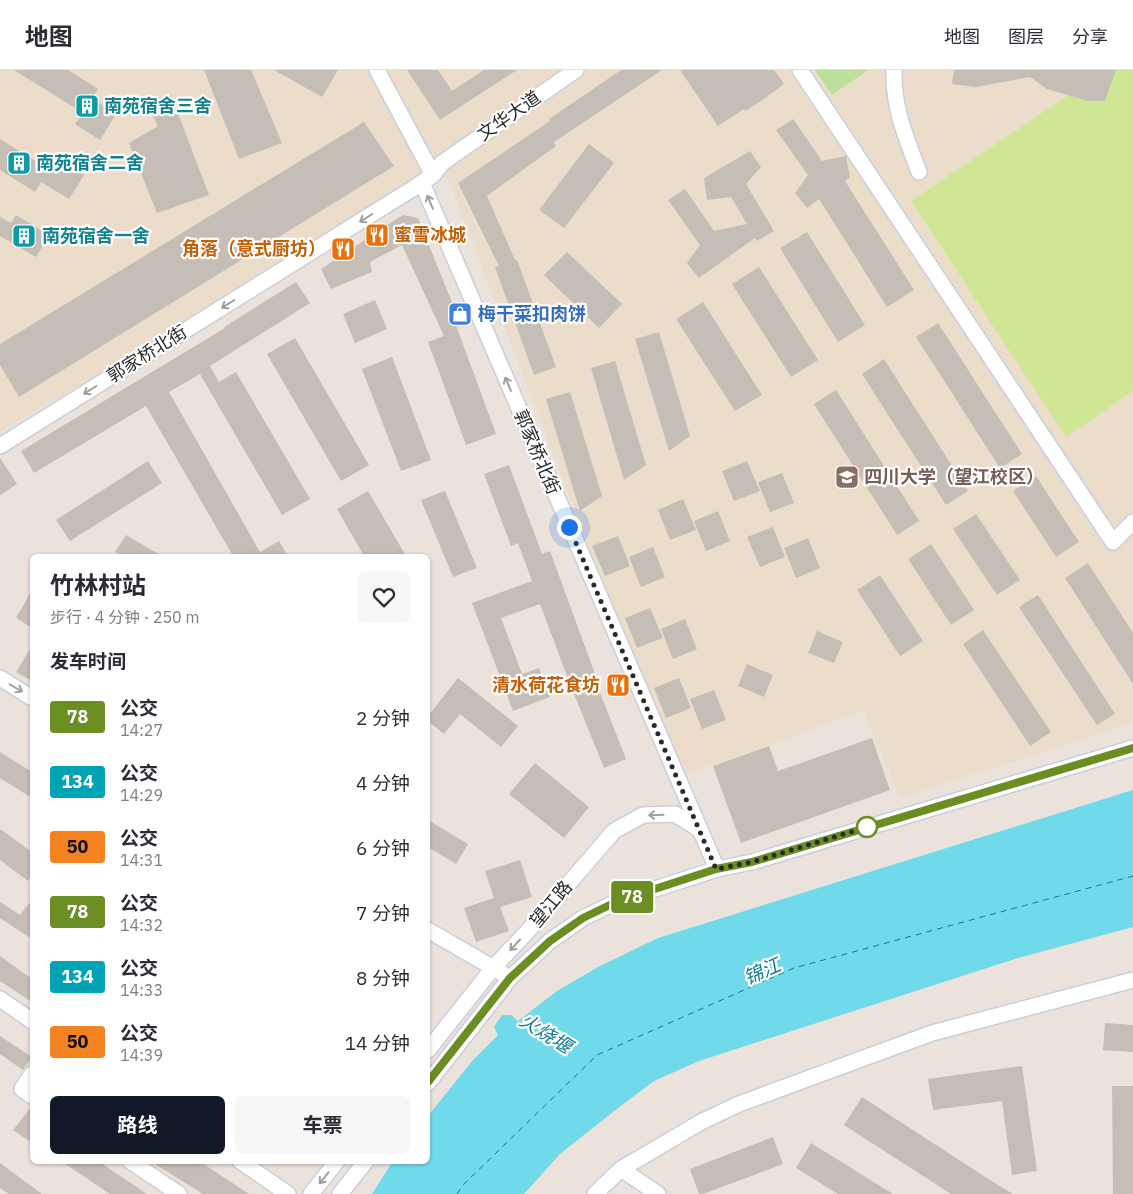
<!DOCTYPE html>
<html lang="zh">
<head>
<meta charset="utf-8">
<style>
	body { margin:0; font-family:"IBM Plex Sans","Noto Sans SC",sans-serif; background:#f7f7f7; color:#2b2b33; height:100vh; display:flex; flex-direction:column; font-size:19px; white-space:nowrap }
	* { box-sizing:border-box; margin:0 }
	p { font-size:16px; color:#7c7c81 }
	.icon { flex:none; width:28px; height:28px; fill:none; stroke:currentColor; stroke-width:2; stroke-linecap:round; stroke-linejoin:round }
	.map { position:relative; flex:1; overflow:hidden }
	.sheet { position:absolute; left:30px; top:484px; width:400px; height:610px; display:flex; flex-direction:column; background:#fff; border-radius:8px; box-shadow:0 1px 4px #0004 }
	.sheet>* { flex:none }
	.badge { padding:0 10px; border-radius:4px; font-size:18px; line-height:32px }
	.you { position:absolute; width:25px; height:25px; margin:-12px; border:4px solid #fff; border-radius:50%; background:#1a73e8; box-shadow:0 0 0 8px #1a73e833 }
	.map>.badge { position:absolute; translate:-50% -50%; box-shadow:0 0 0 2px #fff }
	h2 { padding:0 20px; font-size:19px; line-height:45px }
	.round { display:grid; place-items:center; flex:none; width:52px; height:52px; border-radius:8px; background:#f7f7f7 }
	.summary { display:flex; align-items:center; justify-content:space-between; height:85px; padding:0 20px }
	h1 { font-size:24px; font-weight:700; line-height:38px }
	.cta { display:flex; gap:10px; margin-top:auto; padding:10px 20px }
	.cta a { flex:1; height:58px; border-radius:8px; background:#111827; color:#fff; font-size:20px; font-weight:700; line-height:58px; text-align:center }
	.cta a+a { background:#f7f7f7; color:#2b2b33 }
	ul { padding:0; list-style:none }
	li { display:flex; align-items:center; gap:15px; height:65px; padding:0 20px }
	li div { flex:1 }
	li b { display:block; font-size:19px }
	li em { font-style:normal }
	li .badge { min-width:55px; font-weight:700; text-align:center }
	header { display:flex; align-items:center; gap:30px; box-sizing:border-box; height:70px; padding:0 25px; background:#fff; border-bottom:1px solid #e1e1e2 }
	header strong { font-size:24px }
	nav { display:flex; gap:28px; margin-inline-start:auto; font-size:18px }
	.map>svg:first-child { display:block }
	.education { fill:#ecddcb }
	.green { fill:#bbe099 }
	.pitch { fill:#cfe795 }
	.water { fill:#71daea }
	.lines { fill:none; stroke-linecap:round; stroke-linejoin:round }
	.ferry { stroke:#127995; stroke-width:1; stroke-dasharray:6 5; stroke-linecap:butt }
	.building { fill:#c4beb7 }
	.minor-casing { stroke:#cacfdb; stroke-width:18 }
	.minor { stroke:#fff; stroke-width:15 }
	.oneway { stroke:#9f9f9f }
	.line-casing { stroke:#fff; stroke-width:11 }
	.line { stroke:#6b8e23; stroke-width:8 }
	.walk { stroke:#292929; stroke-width:5; stroke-dasharray:0 9 }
	.stop-dot { fill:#fff; stroke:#6b8e23; stroke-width:2.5 }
	.labels { text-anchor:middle; stroke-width:4.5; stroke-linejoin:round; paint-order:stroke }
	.culture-label { font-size:18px; font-weight:bold; fill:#0d838f; stroke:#fff; text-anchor:start }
	.street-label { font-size:18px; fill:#292929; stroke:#fff }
	.food-label { font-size:18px; font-weight:bold; fill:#c56008; stroke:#fff; text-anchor:end }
	.shop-label { font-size:18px; font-weight:bold; fill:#366cbe; stroke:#fff; text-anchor:start }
	.education-label { font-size:18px; font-weight:bold; fill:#785e54; stroke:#fff; text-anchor:start }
	.water-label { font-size:19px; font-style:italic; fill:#127995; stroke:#fff }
</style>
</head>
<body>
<header>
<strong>地图</strong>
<nav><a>地图</a><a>图层</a><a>分享</a></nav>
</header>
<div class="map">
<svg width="1133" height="1124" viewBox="0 0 1133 1124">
	<rect width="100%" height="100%" fill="#ebe2dc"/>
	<path class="education" d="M0,0H1133V653L901,728L863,641L683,706L579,452L448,109L433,105L417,116L0,362Z"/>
	<path class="green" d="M815,0H868L832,25Z"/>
	<path class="pitch" d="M1106,0H1133V321L1066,367L911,131Z"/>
	<path class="water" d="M1133,720V857L1018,888L699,991L654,1011L618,1038L560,1084L524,1124H372L393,1091H428V1046L473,990L498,965L494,957L502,945H511L518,951L557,921L598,897L658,868Z"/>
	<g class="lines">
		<path class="ferry" d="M457,1124L463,1115L597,985L794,898L1133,806"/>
	</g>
	<g class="building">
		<path d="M14,0H68L98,19L92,28L116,44L100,70L75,54L83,43Z"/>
		<path d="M204,0H251L282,73L239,89Z"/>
		<path d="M274,0H338L322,27Z"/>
		<path d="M407,0H438L452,21L484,0H517L440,50Z"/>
		<path d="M621,0H662L554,72L556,76L487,126L515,190H517L556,297L534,305L495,197L499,196L458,113L550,51L549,49Z"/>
		<path d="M680,0H774L784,14L761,31L745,41L744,39L718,56Z"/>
		<path d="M954,0H1116L1105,31H1088L1047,19L1030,7L976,17L952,14Z"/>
		<path d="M171,25L209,125L157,143L129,73L158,56L148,38Z"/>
		<path d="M793,49L822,91L846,86L850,107L845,111L914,220L887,237L819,129L807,138L795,123L808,105L776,60Z"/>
		<path d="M364,52L394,96L19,327L0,295V274Z"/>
		<path d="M0,69L48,99L55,87L84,105L69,129L41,112L35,122L0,100Z"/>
		<path d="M589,74L614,93L564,158L539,140Z"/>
		<path d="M750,81L761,97L746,114L774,161L757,171L755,168L699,208L687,193L700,175L668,130L685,119L714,161L747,154L731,127L707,130L704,108Z"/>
		<path d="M16,145L49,165L36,187L0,166V147L11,153Z"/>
		<path d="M403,145L418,148L457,245L453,247L496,364L466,375L428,272L444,266L402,175L370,192L372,202L331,219L321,199Z"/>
		<path d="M807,162L865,255L838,272L780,178Z"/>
		<path d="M567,182L622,234L599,258L544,205Z"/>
		<path d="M759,197L818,290L791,307L732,214Z"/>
		<path d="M296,212L310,233L210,296L219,312L236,302L310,429L282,445L200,304L169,322L260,482L279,471L288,486H233L146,336L34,403L21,381L225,258L224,257Z"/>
		<path d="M375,230L387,259L355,273L343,244Z"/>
		<path d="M703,232L762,325L735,341L676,249Z"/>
		<path d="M938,253L1022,384L1000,398L916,267Z"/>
		<path d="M659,262L690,366L669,381L635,269Z"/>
		<path d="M295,268L369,395L341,411L267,284Z"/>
		<path d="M392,287L431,390L401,401L362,299Z"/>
		<path d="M884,289L968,421L946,435L862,304Z"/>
		<path d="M615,291L646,395L624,410L591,298Z"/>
		<path d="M836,320L919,451L897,465L814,334Z"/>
		<path d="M570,322L602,426L580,441L546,329Z"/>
		<path d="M0,388L17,414L0,425Z"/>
		<path d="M148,391L162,413L70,471L56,450Z"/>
		<path d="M747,391L760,421L734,431L722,401Z"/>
		<path d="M509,395L542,484L550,481L595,604L593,605L626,689L604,698L570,614L540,534L501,548L522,604L539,598L550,627L513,641L472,533L532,511L518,473L511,476L484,404Z"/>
		<path d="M782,403L794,433L770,442L758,412Z"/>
		<path d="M1036,406L1079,472L1056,487L1013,421Z"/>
		<path d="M368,421L406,486H364L337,439Z"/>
		<path d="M445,421L477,498L453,507L421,430Z"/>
		<path d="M683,429L696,460L670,470L658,440Z"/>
		<path d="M718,441L730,471L706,481L694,451Z"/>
		<path d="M976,444L1020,510L997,525L953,459Z"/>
		<path d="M773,457L785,487L760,497L747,467Z"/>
		<path d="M126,465L162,486H122L115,482Z"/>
		<path d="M618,466L630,496L605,506L592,476Z"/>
		<path d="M808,468L820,498L796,508L784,478Z"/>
		<path d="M931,474L974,540L951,555L908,489Z"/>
		<path d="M653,477L665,507L641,517L629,487Z"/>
		<path d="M1088,493L1133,563V614L1065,508Z"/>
		<path d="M880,505L923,571L900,586L857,520Z"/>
		<path d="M32,520V558L16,548Z"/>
		<path d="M1038,525L1115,644L1097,655L1019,537Z"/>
		<path d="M650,538L663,568L637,578L625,548Z"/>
		<path d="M685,549L697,579L673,589L661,559Z"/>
		<path d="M983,560L1051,662L1030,676L963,574Z"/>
		<path d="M817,561L843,572L834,593L808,583Z"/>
		<path d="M32,576V611L16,602Z"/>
		<path d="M747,594L773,605L764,627L738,616Z"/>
		<path d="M458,608L518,656L501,677L460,644L444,664L428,651V646Z"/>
		<path d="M679,608L691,638L666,648L654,618Z"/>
		<path d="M714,620L726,650L702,659L690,629Z"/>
		<path d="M872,668L890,720L741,773L713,696L769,676L778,701Z"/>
		<path d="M0,682L32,702V728L0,708Z"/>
		<path d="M535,693L589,737L564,768L509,724Z"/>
		<path d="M428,750L468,774L456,794L428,777Z"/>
		<path d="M0,759L32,782V805L28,811L0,790Z"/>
		<path d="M520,790L532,827L500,837L509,861L476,872L464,838L494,828L485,801Z"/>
		<path d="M32,830V869L0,848V832L20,845Z"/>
		<path d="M0,886L32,909V932L0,911Z"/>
		<path d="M1105,953L1133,955V982L1103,980Z"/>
		<path d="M0,966L32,987L23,1000L0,984Z"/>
		<path d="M1022,996L1037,1101L1012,1105L1002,1031L933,1040L928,1009Z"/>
		<path d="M1112,1016H1133V1124H1113Z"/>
		<path d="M862,1027L990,1110L1013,1124H951L844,1055Z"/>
		<path d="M32,1036V1073L13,1060Z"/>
		<path d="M773,1067L783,1094L703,1124H699L690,1099Z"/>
		<path d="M811,1073L893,1124H838L796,1098Z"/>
		<path d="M61,1091H98L147,1124H110Z"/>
		<path d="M150,1091H199L249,1124H203Z"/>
		<path d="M0,1093L42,1124H9L0,1118Z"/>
	</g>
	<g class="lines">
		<g class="minor-casing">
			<g id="minor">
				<path d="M377,0L433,105"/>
				<path d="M800,0L1113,472L1133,452"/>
				<path d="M894,0C893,39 906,67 919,102"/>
				<path d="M422,113L717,799"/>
				<path d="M0,376L417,116L433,105L442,93L576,0"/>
				<path d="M0,608L32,628"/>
				<path d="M428,860L502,903"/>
				<path d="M0,929L32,951"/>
				<path d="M428,980L493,898L527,862L614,761L643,745L675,744L700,760"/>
				<path d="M32,1004L22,1019L32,1026"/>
				<path d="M428,1013L510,908L550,871L583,848L618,831L717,799L752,792L1133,678"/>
				<path d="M130,1091L179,1124"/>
				<path d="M240,1091L288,1124"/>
				<path d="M621,1099L658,1124"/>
				<path d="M311,1124L337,1091"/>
				<path d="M340,1124L366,1091"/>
				<path d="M595,1124L621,1099L701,1052L739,1034L932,963L1133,910"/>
			</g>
		</g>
		<use href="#minor" class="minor"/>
	</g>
	<defs><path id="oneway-shaft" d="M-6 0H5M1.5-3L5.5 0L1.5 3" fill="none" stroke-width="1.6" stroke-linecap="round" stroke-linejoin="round" transform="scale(1.25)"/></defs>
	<g class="oneway">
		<use href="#oneway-shaft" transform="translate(430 132) rotate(-113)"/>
		<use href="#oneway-shaft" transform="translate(366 148) rotate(148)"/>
		<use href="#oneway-shaft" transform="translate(228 234) rotate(148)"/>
		<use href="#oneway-shaft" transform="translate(508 314) rotate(-113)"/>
		<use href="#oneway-shaft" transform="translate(90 320) rotate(148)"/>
		<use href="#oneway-shaft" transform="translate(16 618) rotate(30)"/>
		<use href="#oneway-shaft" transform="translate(656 745) rotate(178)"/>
		<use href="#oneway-shaft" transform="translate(515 875) rotate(133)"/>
		<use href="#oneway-shaft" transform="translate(324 1108) rotate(129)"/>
	</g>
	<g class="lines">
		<g class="line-casing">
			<path id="line" d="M428,1012L510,908L550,871L583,848L618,831L716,799L752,792L1133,678"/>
		</g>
		<use href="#line" class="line"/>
		<path class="walk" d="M569,457L716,799L752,792L867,757"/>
	</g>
	<defs>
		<g id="building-square" transform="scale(1.25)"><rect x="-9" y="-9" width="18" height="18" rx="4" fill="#0f9aa8" stroke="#fff"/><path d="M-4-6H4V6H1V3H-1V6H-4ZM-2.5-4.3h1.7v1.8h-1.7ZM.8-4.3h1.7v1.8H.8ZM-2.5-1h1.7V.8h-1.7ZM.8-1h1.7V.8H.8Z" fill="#fff"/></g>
		<g id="restaurant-square" transform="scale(1.25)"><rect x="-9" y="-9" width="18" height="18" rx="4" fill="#e8710a" stroke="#fff"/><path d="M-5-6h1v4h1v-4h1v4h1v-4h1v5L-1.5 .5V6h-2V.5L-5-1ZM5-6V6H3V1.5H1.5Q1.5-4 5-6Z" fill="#fff"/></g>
		<g id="shop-square" transform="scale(1.25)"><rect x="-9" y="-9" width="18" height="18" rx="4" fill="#3f7fe0" stroke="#fff"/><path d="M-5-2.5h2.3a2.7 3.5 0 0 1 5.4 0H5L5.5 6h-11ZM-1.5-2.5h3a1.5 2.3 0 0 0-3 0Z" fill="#fff"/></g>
		<g id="university-square" transform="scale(1.25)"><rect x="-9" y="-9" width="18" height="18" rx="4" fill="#8d6e63" stroke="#fff"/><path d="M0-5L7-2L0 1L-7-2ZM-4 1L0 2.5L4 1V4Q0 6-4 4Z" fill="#fff"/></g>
	</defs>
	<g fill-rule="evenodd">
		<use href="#building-square" x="87" y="36"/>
		<use href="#building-square" x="19" y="93"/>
		<use href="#restaurant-square" x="377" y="165"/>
		<use href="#building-square" x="24" y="166"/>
		<use href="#restaurant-square" x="343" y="179"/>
		<use href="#shop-square" x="460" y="244"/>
		<use href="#university-square" x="847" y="407"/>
		<use href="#restaurant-square" x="618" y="615"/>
	</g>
	<circle class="stop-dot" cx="867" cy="757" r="10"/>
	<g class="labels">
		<g class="culture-label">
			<text x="104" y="42">南苑宿舍三舍</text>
			<text x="36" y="99">南苑宿舍二舍</text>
			<text x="42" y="172">南苑宿舍一舍</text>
		</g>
		<g class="street-label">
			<text transform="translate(509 46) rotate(-35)" y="6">文华大道</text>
			<text transform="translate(147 284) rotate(-32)" y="6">郭家桥北街</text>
			<text transform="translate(537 382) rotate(67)" y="6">郭家桥北街</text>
			<text transform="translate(551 834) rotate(-50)" y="6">望江路</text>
		</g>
		<g class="food-label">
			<text x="394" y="171" text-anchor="start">蜜雪冰城</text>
			<text x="326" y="185">角落（意式厨坊）</text>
			<text x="600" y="621">清水荷花食坊</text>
		</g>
		<g class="shop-label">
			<text x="478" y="250">梅干菜扣肉饼</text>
		</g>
		<g class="education-label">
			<text x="864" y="413">四川大学（望江校区）</text>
		</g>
		<g class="water-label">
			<text transform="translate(762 901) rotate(-24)" y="7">锦江</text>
			<text transform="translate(546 963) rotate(32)" y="7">火烧堰</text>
		</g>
	</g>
</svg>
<div class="you" style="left:569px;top:457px"></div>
<b class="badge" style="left:632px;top:827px;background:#6b8e23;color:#fff">78</b>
<section class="sheet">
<div class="summary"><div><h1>竹林村站</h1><p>步行 · 4 分钟 · 250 m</p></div><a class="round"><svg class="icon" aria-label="heart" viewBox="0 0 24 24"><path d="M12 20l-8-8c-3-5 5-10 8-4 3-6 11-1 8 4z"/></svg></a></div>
<h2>发车时间</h2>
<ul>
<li><span class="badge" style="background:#6b8e23;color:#fff">78</span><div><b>公交</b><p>14:27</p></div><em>2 分钟</em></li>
<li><span class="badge" style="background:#00a3b4;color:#fff">134</span><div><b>公交</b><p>14:29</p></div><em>4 分钟</em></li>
<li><span class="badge" style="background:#f58220;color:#111">50</span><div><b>公交</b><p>14:31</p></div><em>6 分钟</em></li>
<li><span class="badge" style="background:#6b8e23;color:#fff">78</span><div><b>公交</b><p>14:32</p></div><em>7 分钟</em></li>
<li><span class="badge" style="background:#00a3b4;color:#fff">134</span><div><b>公交</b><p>14:33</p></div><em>8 分钟</em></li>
<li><span class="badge" style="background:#f58220;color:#111">50</span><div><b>公交</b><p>14:39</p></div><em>14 分钟</em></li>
</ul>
<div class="cta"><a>路线</a><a>车票</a></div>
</section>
</div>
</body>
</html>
